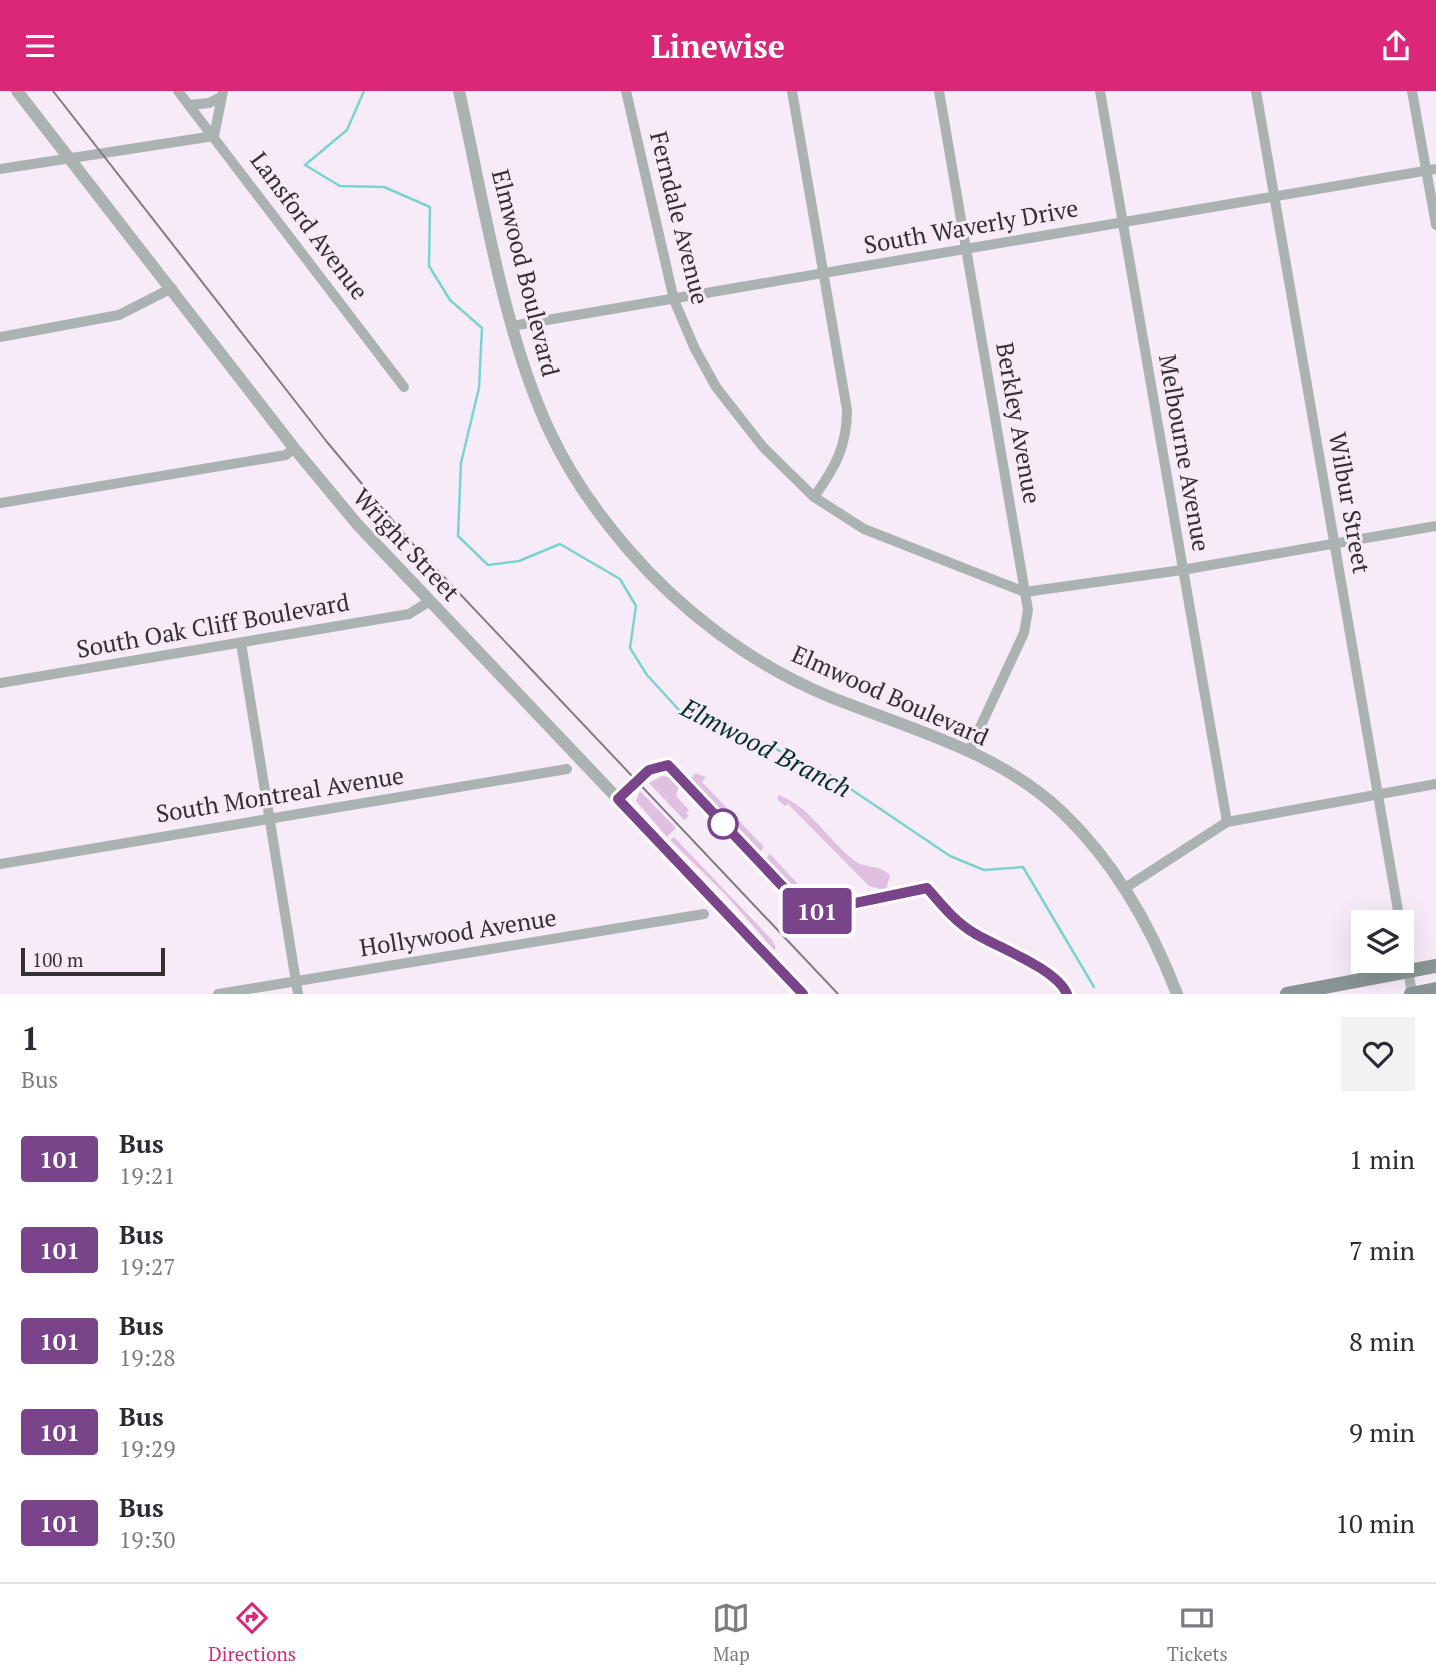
<!DOCTYPE html>
<html lang="en">
<head>
<meta charset="utf-8">
<style>
	body { margin:0; font-family:"PT Serif",serif; background:#f2f2f3; color:#2b2b33; height:100vh; display:flex; flex-direction:column; font-size:26px; white-space:nowrap }
	* { box-sizing:border-box; margin:0 }
	p { font-size:23px; color:#7c7c81 }
	.icon { flex:none; width:38px; height:38px; fill:none; stroke:currentColor; stroke-width:2; stroke-linecap:round; stroke-linejoin:round }
	.map { position:relative; height:903px; overflow:hidden }
	.side { display:flex; flex-direction:column; background:#fff; flex:1 }
	.side>* { flex:none }
	.badge { padding:0 14px; border-radius:5px; font-size:24px; line-height:46px }
	.fabs { position:absolute; left:1351px; top:819px; display:grid; gap:14px }
	.fabs a { display:grid; place-items:center; width:63px; height:63px; border-radius:0px; background:#fff; box-shadow:0 7px 28px #0002; font-size:35px }
	.scale { position:absolute; left:21px; bottom:18px; width:144px; box-sizing:border-box; padding-left:7px; border:4px solid #343035; border-top:0; font-size:19px; line-height:24px; white-space:nowrap; color:#343035; -webkit-text-stroke:5px #f8ebf8; paint-order:stroke }
	.map>.badge { position:absolute; translate:-50% -50%; box-shadow:0 0 0 4px #fff }
	.round { display:grid; place-items:center; flex:none; width:74px; height:74px; border-radius:0px; background:#f2f2f3 }
	.summary { display:flex; align-items:center; justify-content:space-between; height:119px; padding:0 21px }
	h1 { font-size:33px; font-weight:700; line-height:52px }
	ul { padding:0; list-style:none }
	li { display:flex; align-items:center; gap:21px; height:91px; padding:0 21px }
	li div { flex:1 }
	li b { display:block; font-size:26px }
	li em { font-style:normal }
	li .badge { min-width:77px; font-weight:700; text-align:center }
	header { display:flex; justify-content:space-between; align-items:center; height:91px; padding:0 21px; background:#db2777; color:#fff; font-size:32px; font-weight:700 }
	.dock { display:flex; justify-content:space-around; align-items:center; height:98px; border-top:2px solid #e1e1e2; background:#fff; font-size:19px; color:#7c7c81 }
	.dock a { display:grid; justify-items:center; gap:4px }
	.dock .selected { color:#db2777 }
	.map>svg:first-child { display:block }
	.grass { fill:#dfc0e0 }
	.lines { fill:none; stroke-linecap:round; stroke-linejoin:round }
	.stream { stroke:#7ad3cf; stroke-width:2.5 }
	.minor { stroke:#aab3b2; stroke-width:10 }
	.tertiary { stroke:#aab3b2; stroke-width:12 }
	.secondary { stroke:#889594; stroke-width:14 }
	.tram { stroke:#827b83; stroke-width:2 }
	.line-casing { stroke:#fff; stroke-width:16 }
	.line { stroke:#794489; stroke-width:10 }
	.stop-dot { fill:#fff; stroke:#794489; stroke-width:3.5 }
	.labels { text-anchor:middle; stroke-width:6; stroke-linejoin:round; paint-order:stroke }
	.street-label { font-size:24px; fill:#343035; stroke:#f8ebf8 }
	.water-label { font-size:26px; font-style:italic; fill:#043130; stroke:#f8ebf8 }
</style>
</head>
<body>
<header><svg class="icon" aria-label="menu" viewBox="0 0 24 24"><path d="M4 6h16M4 12h16M4 18h16"/></svg>Linewise<svg class="icon" aria-label="share" viewBox="0 0 24 24"><path d="M12 15V3M7 8l5-5 5 5M5 13v7h14v-7"/></svg></header>
<div class="map">
<svg width="1436" height="903" viewBox="0 0 1436 903">
	<rect width="100%" height="100%" fill="#f8ebf8"/>
	<g class="grass">
		<path d="M696,682L706,686L702,691L764,756L758,763L692,694L690,688Z"/>
		<path d="M662,685L670,686L679,695L676,705L689,719L686,722L689,725L684,729L649,692Z"/>
		<path d="M640,700L676,737L667,746L636,710Z"/>
		<path d="M779,704C812,717 828,750 855,770C866,778 879,773 890,784L887,796L883,799L869,795L788,713L785,715L777,708Z"/>
		<path d="M674,746L772,849L776,857L774,859L724,802L670,749Z"/>
		<path d="M770,763L814,810L819,806L821,811C797,814 779,785 764,769Z"/>
	</g>
	<g class="lines">
		<path class="stream" d="M364,0L347,39L305,74L340,95L384,96L430,116L429,175L450,209L482,237L479,297L461,372L458,445L488,474L519,470L560,453L620,488L636,515L630,557L647,584L679,619L757,649L830,684L950,765L984,779L1023,776L1094,896"/>
		<g class="minor">
			<path d="M178,0L404,296"/>
			<path d="M626,0L674,209L695,258L716,296L763,356L814,406L864,438L1025,501L1182,479L1436,435"/>
			<path d="M792,0L847,319C847,355 835,377 814,406"/>
			<path d="M939,0L1028,519L1024,542L969,660"/>
			<path d="M1100,0L1227,731"/>
			<path d="M1256,0L1400,831"/>
			<path d="M1412,0L1436,134"/>
			<path d="M189,14L209,12L221,6"/>
			<path d="M0,78L214,45L223,0"/>
			<path d="M512,235L1436,78"/>
			<path d="M0,246L119,224L172,197"/>
			<path d="M0,412L286,364L294,357"/>
			<path d="M241,552L298,903"/>
			<path d="M0,592L409,523L430,510"/>
			<path d="M0,773L567,678"/>
			<path d="M1125,797L1227,731L1436,693"/>
			<path d="M1402,840L1412,903"/>
			<path d="M218,903L704,823"/>
		</g>
		<g class="tertiary">
			<path d="M17,0L294,357L357,433L803,903"/>
			<path d="M459,0C483,107 503,240 549,339C568,380 597,422 627,457C681,520 751,573 828,605C909,638 999,660 1063,722C1116,773 1151,835 1177,903"/>
		</g>
		<g class="secondary">
			<path d="M1287,903L1436,875"/>
			<path d="M1411,903L1436,898"/>
		</g>
		<path class="tram" d="M53,0L327,351L409,449L838,903"/>
	</g>
	<g class="lines">
		<g class="line-casing">
			<path id="line" d="M803,903L618,708L649,679L668,674L801,815L817,820L927,797C941,813 955,831 974,842C998,857 1056,877 1067,903"/>
		</g>
		<use href="#line" class="line"/>
	</g>
	<circle class="stop-dot" cx="723" cy="733" r="14"/>
	<g class="labels">
		<g class="street-label">
			<text transform="translate(679 127) rotate(76)" y="8">Ferndale Avenue</text>
			<text transform="translate(309 135) rotate(53)" y="8">Lansford Avenue</text>
			<text transform="translate(971 136) rotate(-10)" y="8">South Waverly Drive</text>
			<text transform="translate(525 182) rotate(76)" y="8">Elmwood Boulevard</text>
			<text transform="translate(1018 332) rotate(80)" y="8">Berkley Avenue</text>
			<text transform="translate(1184 362) rotate(80)" y="8">Melbourne Avenue</text>
			<text transform="translate(1349 412) rotate(80)" y="8">Wilbur Street</text>
			<text transform="translate(406 454) rotate(47)" y="8">Wright Street</text>
			<text transform="translate(213 535) rotate(-10)" y="8">South Oak Cliff Boulevard</text>
			<text transform="translate(890 605) rotate(24)" y="8">Elmwood Boulevard</text>
			<text transform="translate(280 704) rotate(-9)" y="8">South Montreal Avenue</text>
			<text transform="translate(458 842) rotate(-9)" y="8">Hollywood Avenue</text>
		</g>
		<g class="water-label">
			<text transform="translate(766 657) rotate(27)" y="9">Elmwood Branch</text>
		</g>
	</g>
</svg>
<div class="fabs">
<a><svg class="icon" aria-label="layers" viewBox="0 0 24 24"><path d="M12 4l9 5-9 5-9-5zM3 14l9 5 9-5"/></svg></a>
</div>
<div class="scale">100 m</div>
<b class="badge" style="left:817px;top:820px;background:#794489;color:#fff">101</b>
</div>
<section class="side">
<div class="summary"><div><h1>1</h1><p>Bus</p></div><a class="round"><svg class="icon" aria-label="heart" viewBox="0 0 24 24"><path d="M12 20l-8-8c-3-5 5-10 8-4 3-6 11-1 8 4z"/></svg></a></div>
<ul>
<li><span class="badge" style="background:#794489;color:#fff">101</span><div><b>Bus</b><p>19:21</p></div><em>1 min</em></li>
<li><span class="badge" style="background:#794489;color:#fff">101</span><div><b>Bus</b><p>19:27</p></div><em>7 min</em></li>
<li><span class="badge" style="background:#794489;color:#fff">101</span><div><b>Bus</b><p>19:28</p></div><em>8 min</em></li>
<li><span class="badge" style="background:#794489;color:#fff">101</span><div><b>Bus</b><p>19:29</p></div><em>9 min</em></li>
<li><span class="badge" style="background:#794489;color:#fff">101</span><div><b>Bus</b><p>19:30</p></div><em>10 min</em></li>
</ul>
</section>
<nav class="dock">
<a class="selected"><svg class="icon" aria-label="directions" viewBox="0 0 24 24"><path d="M12 3l9 9-9 9-9-9zM9 14v-3h6M13 9l2 2-2 2"/></svg>Directions</a>
<a><svg class="icon" aria-label="map" viewBox="0 0 24 24"><path d="M3 6l6-2 6 2 6-2v14l-6 2-6-2-6 2zM9 4v14M15 6v14"/></svg>Map</a>
<a><svg class="icon" aria-label="tickets" viewBox="0 0 24 24"><path d="M3 7h18v10H3zM15 7v10"/></svg>Tickets</a>
</nav>
</body>
</html>
